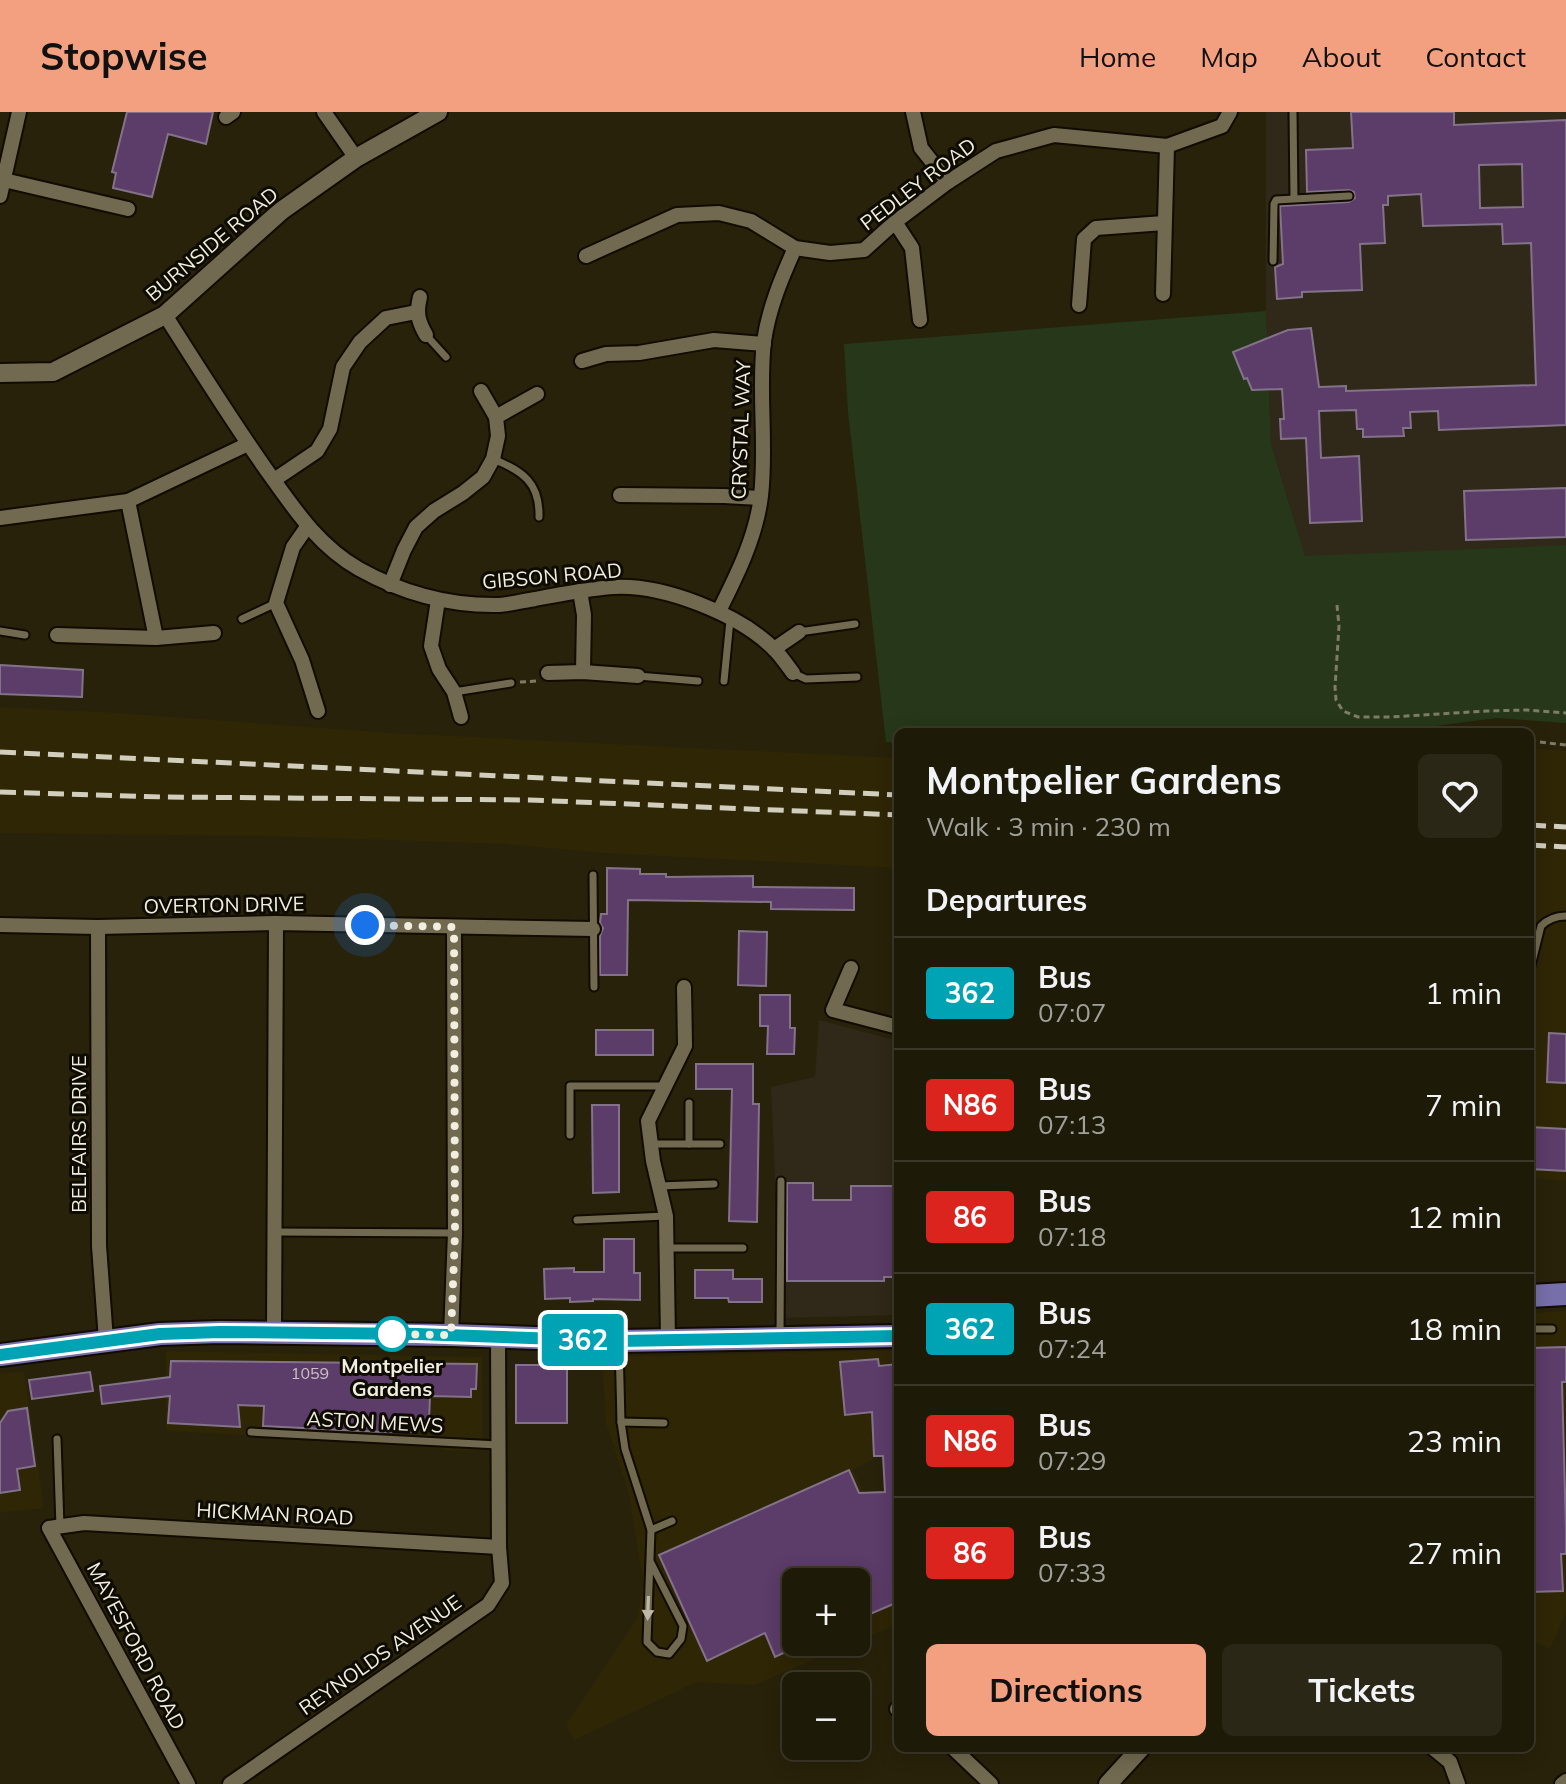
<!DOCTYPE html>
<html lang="en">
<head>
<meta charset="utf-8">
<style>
	body { margin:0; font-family:Mulish,sans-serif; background:#2b2716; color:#f1f3f6; height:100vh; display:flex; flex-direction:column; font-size:30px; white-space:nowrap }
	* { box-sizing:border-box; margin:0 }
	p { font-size:26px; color:#a1a19c }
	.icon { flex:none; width:44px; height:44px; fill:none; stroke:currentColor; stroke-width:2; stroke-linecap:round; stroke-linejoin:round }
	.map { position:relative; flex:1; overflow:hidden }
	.sheet { position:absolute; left:894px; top:616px; width:640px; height:1024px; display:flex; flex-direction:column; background:#1e1a08; border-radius:12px; box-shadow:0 4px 20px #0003,0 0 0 2px #3c3829 }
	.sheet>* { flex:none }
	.badge { padding:0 16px; border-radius:6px; font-size:28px; line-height:52px }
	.controls { position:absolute; left:782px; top:1456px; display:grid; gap:16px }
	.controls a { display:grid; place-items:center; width:88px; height:88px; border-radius:12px; background:#1e1a08; box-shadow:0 4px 20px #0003,0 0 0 2px #3c3829; font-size:40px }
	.you { position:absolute; width:40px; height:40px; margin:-20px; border:6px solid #fff; border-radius:50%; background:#1a73e8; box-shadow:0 0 0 12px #1a73e833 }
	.map>.badge { position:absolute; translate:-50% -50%; box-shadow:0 0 0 4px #fff }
	h2 { padding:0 32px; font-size:30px; line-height:72px }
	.round { display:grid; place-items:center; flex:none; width:84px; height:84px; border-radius:12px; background:#2b2716 }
	.headline { display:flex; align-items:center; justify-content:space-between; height:136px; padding:0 32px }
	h1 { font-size:38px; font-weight:700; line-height:60px }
	.cta { display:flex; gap:16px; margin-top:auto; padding:16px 32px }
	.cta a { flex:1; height:92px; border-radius:12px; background:#f2a07f; color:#111; font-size:32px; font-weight:700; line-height:92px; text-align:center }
	.cta a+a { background:#2b2716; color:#f1f3f6 }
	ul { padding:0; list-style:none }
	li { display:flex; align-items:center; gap:24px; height:112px; padding:0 32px; border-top:2px solid #3c3829 }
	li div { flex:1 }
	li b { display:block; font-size:30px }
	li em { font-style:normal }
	li .badge { min-width:88px; font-weight:700; text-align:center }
	header { display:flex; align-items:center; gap:48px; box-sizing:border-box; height:112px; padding:0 40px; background:#f2a07f; color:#111 }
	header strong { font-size:38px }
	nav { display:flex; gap:44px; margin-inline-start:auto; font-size:28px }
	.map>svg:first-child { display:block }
	.built { fill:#2f2606 }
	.education { fill:#302818 }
	.green { fill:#263819 }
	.building { fill:#5c3c69; stroke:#83738a; stroke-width:2; fill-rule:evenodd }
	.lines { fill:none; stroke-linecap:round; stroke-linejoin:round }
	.service-casing { stroke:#110b00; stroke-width:11 }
	.minor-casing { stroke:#110b00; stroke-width:18 }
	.tertiary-casing { stroke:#110b00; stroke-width:22 }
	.primary-casing { stroke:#110b00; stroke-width:26 }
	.path { stroke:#807b67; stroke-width:3; stroke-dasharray:6 4; stroke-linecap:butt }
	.service { stroke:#716a50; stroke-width:7 }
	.minor { stroke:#716a50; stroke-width:14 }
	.tertiary { stroke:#716a50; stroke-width:18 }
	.primary { stroke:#766fa9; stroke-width:22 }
	.rail { stroke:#d2cebe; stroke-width:5; stroke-dasharray:16 8; stroke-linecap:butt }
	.oneway { fill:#beb9a6 }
	.line-casing { stroke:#fff; stroke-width:18 }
	.line { stroke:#00a3b4; stroke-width:12 }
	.walk { stroke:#f1eddf; stroke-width:8; stroke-dasharray:0 14.4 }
	.stop-dot { fill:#fff; stroke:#00a3b4; stroke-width:4 }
	.labels { text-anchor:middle; stroke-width:6; stroke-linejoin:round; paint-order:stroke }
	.number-label { font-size:16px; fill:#ccc1c2 }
	.street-label { font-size:20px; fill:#f1eddf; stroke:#0e0b03 }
	.stop-label { font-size:20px; font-weight:bold; fill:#f1eddf; stroke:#0e0b03 }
</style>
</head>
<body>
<header>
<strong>Stopwise</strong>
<nav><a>Home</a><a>Map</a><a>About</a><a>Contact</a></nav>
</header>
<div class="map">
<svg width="1566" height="1672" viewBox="0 0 1566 1672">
	<rect width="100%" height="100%" fill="#28220a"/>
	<g class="built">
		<path d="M0,595L119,601L391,621L898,646V756L604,741L506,732L267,724L0,721Z"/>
		<path d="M1530,636L1566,639V1069L1530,1066Z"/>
		<path d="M1566,1199V1500L1550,1537L1530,1528V1201Z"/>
		<path d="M898,1238V1334L853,1358L898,1447V1512L856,1530V1470H796V1530H856L754,1573L697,1570L574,1628L566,1613L638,1505L643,1469L629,1382L606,1311L602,1245Z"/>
		<path d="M166,1239L482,1245L483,1338L451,1339L425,1333L166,1319Z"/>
		<path d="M24,1259L44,1396L0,1401V1262Z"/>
	</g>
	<g class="education">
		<path d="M1266,0H1566V433L1305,445L1271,332L1266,199Z"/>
		<path d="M819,908L898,929V1203L781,1206L771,975L815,965Z"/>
	</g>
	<path class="green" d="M1266,199L1271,332L1305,444L1566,433V611L1497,606L1389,620H898V631L886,630L848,300L844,232Z"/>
	<g class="building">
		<path d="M127,0H213L206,32L168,22L152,85L113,76L116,61L112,60Z"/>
		<path d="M1351,0H1454V13L1566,8V313L1439,318L1438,299L1410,300L1411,316H1403L1404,324L1363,325V317H1357L1356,298L1319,299L1321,346L1359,344L1362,409L1310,411L1306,326L1281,327L1280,307H1284L1282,277L1252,278L1247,266L1244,267L1233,240L1288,218L1311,216L1319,275L1346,274V279L1536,273L1531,131L1503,132L1502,112L1423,114L1421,82L1388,84V93H1383L1385,131L1360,132L1362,178L1302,180V185L1277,187L1275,155L1283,152L1280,94L1349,90L1355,86L1354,80L1349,78L1307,80L1306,38L1353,36ZM1522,52L1523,95L1480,96L1479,53Z"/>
		<path d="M1566,376V425L1466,428L1464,379Z"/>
		<path d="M0,553L83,558L82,585L0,582Z"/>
		<path d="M607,756L640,757V762H666V765L753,764V775L854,776V798L771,797V790L628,788L627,863H600V824L603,816L600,811L601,802H607Z"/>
		<path d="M739,819L767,820L766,874L738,873Z"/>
		<path d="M760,883H790V916H795L794,942H767L768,914H760Z"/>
		<rect x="596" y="918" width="57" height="25"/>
		<path d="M1549,921L1566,922V971L1547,970Z"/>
		<path d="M696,952H753V992H759L757,1110L729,1109L732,977H696Z"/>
		<path d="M592,993H619V1080L593,1081Z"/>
		<path d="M1530,1015L1566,1017V1059L1530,1057Z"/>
		<path d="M787,1071H813V1088H851V1074H898V1165H884V1169H787Z"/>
		<path d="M604,1127H634V1161H640V1188L593,1187V1189L570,1190V1186L545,1187L544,1157L574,1156V1160H604Z"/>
		<path d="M695,1158H733V1167H762V1190H729L728,1186H695Z"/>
		<path d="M1566,1235V1270H1562L1566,1417V1442H1561L1563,1479L1530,1480V1236Z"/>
		<path d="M878,1247L879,1254L898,1252V1490L856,1508V1470H796V1535L775,1545L765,1521L707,1549L659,1443L849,1358L859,1381L885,1380L883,1344H874L872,1300L845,1303L840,1250Z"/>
		<path d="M171,1249L477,1252L476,1277H471V1285L430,1284L429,1309L414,1308V1320H383L263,1314L264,1294L238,1293L240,1315L168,1311L170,1284L102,1292L100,1274L170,1265Z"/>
		<rect x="516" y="1253" width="51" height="58"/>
		<path d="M90,1260L93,1279L32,1287L29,1268Z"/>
		<path d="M27,1296L35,1354L17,1357L20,1378L0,1381V1311L8,1299Z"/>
	</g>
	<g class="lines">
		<g class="service-casing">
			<g id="service">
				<path d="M1293,0L1294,86"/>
				<path d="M1273,149L1274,92L1276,88L1349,84"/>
				<path d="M426,223L446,245"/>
				<path d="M493,347C523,359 540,371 539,405"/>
				<path d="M242,507L276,491"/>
				<path d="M0,519L25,523"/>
				<path d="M799,520L855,512"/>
				<path d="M793,561L806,567L857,565"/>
				<path d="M638,564L698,569"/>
				<path d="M724,569L730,508"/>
				<path d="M454,580L511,571"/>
				<path d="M593,763L594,875"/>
				<path d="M1530,858L1541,814C1548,807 1556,804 1566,804"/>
				<path d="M570,1023V974H663"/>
				<path d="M651,1032H720"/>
				<path d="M689,1032V991"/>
				<path d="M659,1074L714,1072"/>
				<path d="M577,1108L666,1104"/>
				<path d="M275,1120L455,1121"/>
				<path d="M667,1136H743"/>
				<path d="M1530,1217H1552"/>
				<path d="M780,1224L781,1069"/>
				<path d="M619,1231L621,1310L625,1337L651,1418L672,1409"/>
				<path d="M621,1310L664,1311"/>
				<path d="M251,1320L498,1333"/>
				<path d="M57,1327L60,1414"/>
				<path d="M650,1449L683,1514L681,1527L669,1542L657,1540L647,1530L651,1418"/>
			</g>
		</g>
		<g class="minor-casing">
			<g id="minor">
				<path d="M324,0L356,46"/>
				<path d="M913,0L921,36L948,70"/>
				<path d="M226,5L233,0"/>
				<path d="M4,68L128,97"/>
				<path d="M0,84L19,0"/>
				<path d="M895,110L912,136L920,208"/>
				<path d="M586,144L677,103L719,101L751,109L795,136L830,141L864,138L895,110L948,70L996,39L1054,23L1167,34L1222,14L1230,0"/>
				<path d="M1163,182L1167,34"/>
				<path d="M420,185C416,201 418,209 426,223"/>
				<path d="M1079,193L1084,127L1096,116L1164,111"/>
				<path d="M165,203C198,255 230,306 265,356C293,395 317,433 359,457C402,481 450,494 499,493C511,492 523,489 535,487C561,482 587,477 613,475C663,472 739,502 774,537C781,544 787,553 793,561"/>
				<path d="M582,249L606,242L639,241L714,228L764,232"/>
				<path d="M496,305L537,282"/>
				<path d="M274,368L317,339L330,317L343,255L360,230L386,206L416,200"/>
				<path d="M620,383L724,384L760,386"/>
				<path d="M128,389L156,526"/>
				<path d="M0,406L128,389L248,332"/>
				<path d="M307,415L293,435L276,491L302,548L318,599"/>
				<path d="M390,473L404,438L416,415L434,399L463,381L483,365L493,347L498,324L496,305L481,279"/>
				<path d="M580,479L584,503L583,560"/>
				<path d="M438,488L431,534L439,557L454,580L461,605"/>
				<path d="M719,499C737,463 756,425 761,384C767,332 758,280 764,229C769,196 781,167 795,136"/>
				<path d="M57,523L156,526L214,521"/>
				<path d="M774,537L799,520"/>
				<path d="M548,561L583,560L638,564"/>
				<path d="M0,813L98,815L276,811L593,817"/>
				<path d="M98,815L99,1134L106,1228"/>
				<path d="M851,856L833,898L898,915"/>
				<path d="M274,1221L276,811"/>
				<path d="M451,1223L455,1121L454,815"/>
				<path d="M668,1227L666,1104L653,1049L648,1009L685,934L684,875"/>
				<path d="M897,1597L898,1598"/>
				<path d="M953,1636L991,1672"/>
				<path d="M1433,1636L1450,1650L1458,1672"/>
				<path d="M188,1672L49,1416L84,1411L499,1435"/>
				<path d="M230,1672L488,1493L502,1471L499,1435L498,1225"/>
				<path d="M1562,1672L1566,1669"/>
			</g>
		</g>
		<g class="tertiary-casing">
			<g id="tertiary">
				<path d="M0,261L53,260L165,203L281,99L356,46L438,0"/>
				<path d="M1108,1672L1141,1636"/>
			</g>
		</g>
		<g class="primary-casing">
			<g id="primary">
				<path d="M1530,1184L1566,1182"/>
				<path d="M0,1243L160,1222L220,1220L451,1223L619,1229L898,1224"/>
			</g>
		</g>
		<g class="path">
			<path d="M1337,493L1339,514L1335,575L1336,588L1343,599L1358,605H1390L1486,599L1527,598L1566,601"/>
			<path d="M520,570L537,569"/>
			<path d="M1530,629L1566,633"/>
		</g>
		<use href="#service" class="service"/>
		<use href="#minor" class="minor"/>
		<use href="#tertiary" class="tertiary"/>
		<use href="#primary" class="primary"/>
		<g class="rail">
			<path d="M0,640L898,683"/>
			<path d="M0,680L164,685L529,688L898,703"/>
			<path d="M1530,713L1566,715"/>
			<path d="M1530,733L1566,735"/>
		</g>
	</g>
	<defs><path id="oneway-solid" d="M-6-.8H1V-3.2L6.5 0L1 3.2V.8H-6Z" transform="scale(2)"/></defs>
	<use class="oneway" href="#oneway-solid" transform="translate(648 1496) rotate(92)"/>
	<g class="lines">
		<g class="line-casing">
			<path id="line" d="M0,1243L160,1222L220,1220L417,1222L619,1229L898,1224"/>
		</g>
		<use href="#line" class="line"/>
		<path class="walk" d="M365,813L454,815L455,1121L451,1223L388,1222H392"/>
	</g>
	<circle class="stop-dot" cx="392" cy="1222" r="16"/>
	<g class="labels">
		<g class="number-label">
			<text x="310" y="1267">1059</text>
		</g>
		<g class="street-label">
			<text transform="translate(918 72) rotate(-37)" y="7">PEDLEY ROAD</text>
			<text transform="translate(212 132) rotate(-40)" y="7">BURNSIDE ROAD</text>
			<text transform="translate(741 318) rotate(-88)" y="7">CRYSTAL WAY</text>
			<text transform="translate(552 464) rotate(-5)" y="7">GIBSON ROAD</text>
			<text transform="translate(224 793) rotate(-1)" y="7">OVERTON DRIVE</text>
			<text transform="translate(79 1022) rotate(-90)" y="7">BELFAIRS DRIVE</text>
			<text transform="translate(375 1310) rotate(3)" y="7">ASTON MEWS</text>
			<text transform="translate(275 1402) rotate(3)" y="7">HICKMAN ROAD</text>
			<text transform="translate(136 1534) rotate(62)" y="7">MAYESFORD ROAD</text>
			<text transform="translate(380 1543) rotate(-35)" y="7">REYNOLDS AVENUE</text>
		</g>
		<g class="stop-label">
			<text x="392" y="1261">Montpelier<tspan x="392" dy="23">Gardens</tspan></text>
		</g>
	</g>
</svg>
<div class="controls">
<a>+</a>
<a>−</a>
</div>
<div class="you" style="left:365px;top:813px"></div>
<b class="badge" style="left:583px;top:1228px;background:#00a3b4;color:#fff">362</b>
<section class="sheet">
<div class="headline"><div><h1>Montpelier Gardens</h1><p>Walk · 3 min · 230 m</p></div><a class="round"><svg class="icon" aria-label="heart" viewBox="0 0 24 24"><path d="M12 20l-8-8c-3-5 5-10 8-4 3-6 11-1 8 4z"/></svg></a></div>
<h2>Departures</h2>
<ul>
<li><span class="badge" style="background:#00a3b4;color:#fff">362</span><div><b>Bus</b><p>07:07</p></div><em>1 min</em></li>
<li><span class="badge" style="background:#dc241f;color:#fff">N86</span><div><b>Bus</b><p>07:13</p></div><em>7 min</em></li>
<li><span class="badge" style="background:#dc241f;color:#fff">86</span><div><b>Bus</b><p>07:18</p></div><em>12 min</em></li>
<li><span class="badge" style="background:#00a3b4;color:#fff">362</span><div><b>Bus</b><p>07:24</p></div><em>18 min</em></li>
<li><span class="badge" style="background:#dc241f;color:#fff">N86</span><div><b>Bus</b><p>07:29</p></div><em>23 min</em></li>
<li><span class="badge" style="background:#dc241f;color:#fff">86</span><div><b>Bus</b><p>07:33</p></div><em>27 min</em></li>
</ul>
<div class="cta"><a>Directions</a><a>Tickets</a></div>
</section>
</div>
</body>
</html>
